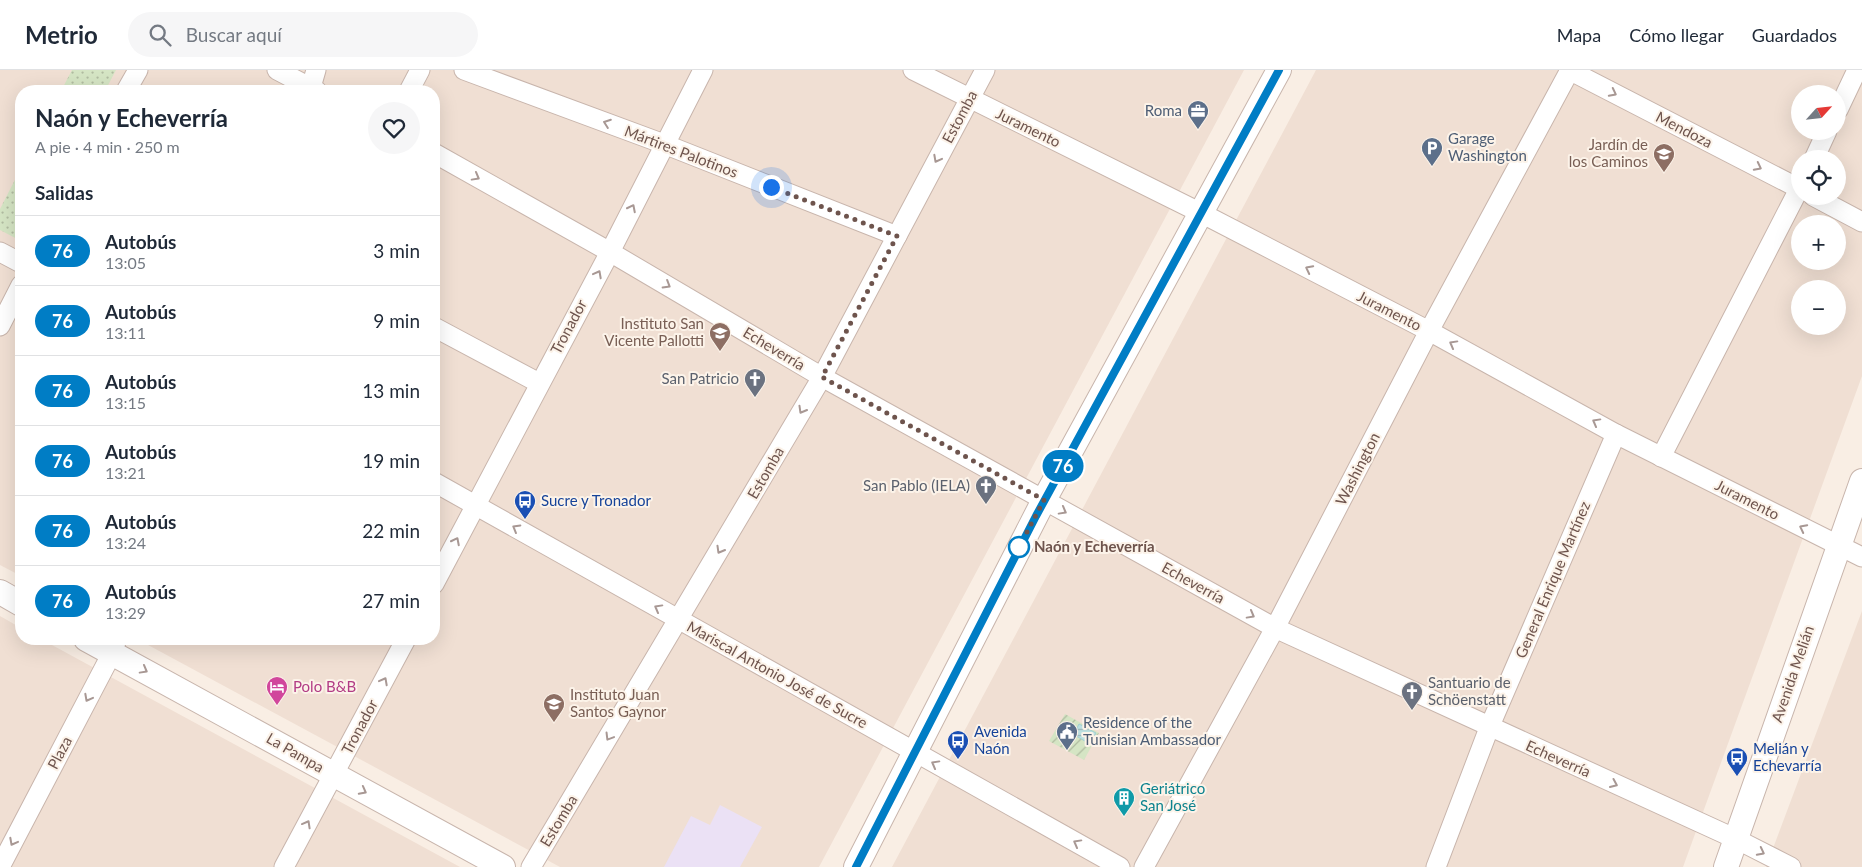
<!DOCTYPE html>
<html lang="es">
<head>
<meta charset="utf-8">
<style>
	body { margin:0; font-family:Lato,sans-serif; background:#f6f6f7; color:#1f2937; height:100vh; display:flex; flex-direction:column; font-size:19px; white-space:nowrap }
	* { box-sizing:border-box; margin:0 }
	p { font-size:16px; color:#747a83 }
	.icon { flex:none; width:28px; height:28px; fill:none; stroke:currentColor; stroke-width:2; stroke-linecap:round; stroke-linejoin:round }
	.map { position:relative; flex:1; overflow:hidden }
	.details { position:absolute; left:15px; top:15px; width:425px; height:560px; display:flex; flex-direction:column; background:#fff; border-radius:20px; box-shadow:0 5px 20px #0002 }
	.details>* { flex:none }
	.badge { padding:0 10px; border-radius:16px; font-size:18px; line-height:32px }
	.needle { width:32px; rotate:63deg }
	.buttons { position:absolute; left:1791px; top:15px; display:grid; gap:10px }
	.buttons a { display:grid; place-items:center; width:55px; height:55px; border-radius:50%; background:#fff; box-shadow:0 5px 20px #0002; font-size:25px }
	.you { position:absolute; width:25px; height:25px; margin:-12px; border:4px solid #fff; border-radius:50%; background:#1a73e8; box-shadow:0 0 0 8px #1a73e833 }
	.map>.badge { position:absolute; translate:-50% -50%; box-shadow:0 0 0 2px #fff }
	h2 { padding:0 20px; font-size:19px; line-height:45px }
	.round { display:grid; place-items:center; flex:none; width:52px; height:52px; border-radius:26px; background:#f6f6f7 }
	.head { display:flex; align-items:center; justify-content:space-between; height:85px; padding:0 20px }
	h1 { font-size:24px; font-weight:700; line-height:38px }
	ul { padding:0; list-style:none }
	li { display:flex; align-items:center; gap:15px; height:70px; padding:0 20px; border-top:1px solid #e0e1e3 }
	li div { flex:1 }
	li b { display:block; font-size:19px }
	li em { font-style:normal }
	li .badge { min-width:55px; font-weight:700; text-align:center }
	header { display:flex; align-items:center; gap:30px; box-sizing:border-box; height:70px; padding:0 25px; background:#fff; border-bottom:1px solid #e0e1e3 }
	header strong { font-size:24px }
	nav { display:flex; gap:28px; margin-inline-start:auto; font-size:18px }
	.search { width:350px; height:45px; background:#f6f6f7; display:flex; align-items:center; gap:12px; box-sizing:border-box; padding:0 18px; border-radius:28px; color:#747a83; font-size:19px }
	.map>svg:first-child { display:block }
	.residential { fill:#f0dfd3; fill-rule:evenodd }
	.education { fill:#ebe1f5 }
	.grass { fill:url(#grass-dots) }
	.garden { fill:url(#garden-furrows) }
	.water { fill:url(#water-rules); stroke:#a3cfd0 }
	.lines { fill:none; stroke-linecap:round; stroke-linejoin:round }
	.minor-casing { stroke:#c8b5ac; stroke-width:21 }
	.tertiary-casing { stroke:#c8b5ac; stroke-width:26 }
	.minor { stroke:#fff; stroke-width:19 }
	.tertiary { stroke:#fff; stroke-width:24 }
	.oneway { stroke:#a89894 }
	.line-casing { stroke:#fff; stroke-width:11 }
	.line { stroke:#007dc5; stroke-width:8 }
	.walk { stroke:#6e544d; stroke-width:5; stroke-dasharray:0 9 }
	.stop-dot { fill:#fff; stroke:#007dc5; stroke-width:2.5 }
	.labels { text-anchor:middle; stroke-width:4; stroke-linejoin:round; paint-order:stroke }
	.service-label { font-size:15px; fill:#4e5e75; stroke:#fcf3e9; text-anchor:start }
	.street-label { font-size:15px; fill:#6e544d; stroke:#fcf3e9 }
	.education-label { font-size:15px; fill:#785e54; stroke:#fcf3e9; text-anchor:end }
	.worship-label { font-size:15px; fill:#5b616d; stroke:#fcf3e9; text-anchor:end }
	.transit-label { font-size:15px; fill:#164399; stroke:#fcf3e9; text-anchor:start }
	.stop-label { font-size:15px; font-weight:bold; fill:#6e544d; stroke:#fcf3e9; text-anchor:start }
	.hotel-label { font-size:15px; fill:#b23c85; stroke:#fcf3e9; text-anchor:start }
	.culture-label { font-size:15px; fill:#0d838f; stroke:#fcf3e9; text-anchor:start }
</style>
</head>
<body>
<header>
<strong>Metrio</strong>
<div class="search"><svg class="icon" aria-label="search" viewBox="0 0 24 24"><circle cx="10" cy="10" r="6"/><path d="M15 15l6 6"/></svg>Buscar aquí</div>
<nav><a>Mapa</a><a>Cómo llegar</a><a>Guardados</a></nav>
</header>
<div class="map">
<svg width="1862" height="797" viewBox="0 0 1862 797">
	<defs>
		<pattern id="grass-dots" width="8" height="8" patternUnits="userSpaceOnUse" patternTransform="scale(1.25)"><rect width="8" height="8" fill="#d5e5c4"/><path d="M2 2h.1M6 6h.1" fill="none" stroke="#b1bca1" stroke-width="1.8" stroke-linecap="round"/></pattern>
		<pattern id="garden-furrows" width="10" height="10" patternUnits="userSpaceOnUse" patternTransform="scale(1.25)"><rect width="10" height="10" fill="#d5e5c4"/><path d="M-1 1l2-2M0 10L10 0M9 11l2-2" fill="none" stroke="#b1bca1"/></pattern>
		<pattern id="water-rules" width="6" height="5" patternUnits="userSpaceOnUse" patternTransform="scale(1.25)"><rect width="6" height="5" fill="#bbdfe0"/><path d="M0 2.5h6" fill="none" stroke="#9cb7b8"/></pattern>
	</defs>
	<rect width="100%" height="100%" fill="#f9eee4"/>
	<g class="residential">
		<path d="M0,0H1244L819,797H560L137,569H434V21H21V506L0,495Z"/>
		<path d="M1316,0H1862V306L1683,797H892ZM1800,24H1838V61H1800ZM1800,89H1838V126H1800ZM1800,154H1838V191H1800ZM1800,219H1838V256H1800Z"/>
		<path d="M1862,541V797H1766Z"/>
		<path d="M0,546L21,558V569H41L460,797H0Z"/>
	</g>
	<path class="education" d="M720,735L762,757L740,797H664L691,746L710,755Z"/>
	<g class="grass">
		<path d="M72,0H116L105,21H61Z"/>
		<path d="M21,98V171L0,160V139Z"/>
	</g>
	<path class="garden" d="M1065,644L1099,663L1084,690L1049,671Z"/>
	<path class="water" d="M1079,654L1096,663L1090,674L1071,663L1073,659L1076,660Z"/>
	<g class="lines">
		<g class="minor-casing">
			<g id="minor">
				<path d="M277,0L317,21"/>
				<path d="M464,0L664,74L897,166"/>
				<path d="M913,0L1201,143L1429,261L1616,364L1862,487"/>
				<path d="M1569,0L1800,119"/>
				<path d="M126,21L138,0"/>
				<path d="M310,21L316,0"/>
				<path d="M409,21L420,0"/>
				<path d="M1838,40L1857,0"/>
				<path d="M434,83L610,182L822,307L1275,558L1736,769L1791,797"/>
				<path d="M1814,89L1827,61"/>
				<path d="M1813,126L1862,152"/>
				<path d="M0,182L21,193"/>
				<path d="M0,256L21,215"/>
				<path d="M434,257L539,313"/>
				<path d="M1661,387L1800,117"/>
				<path d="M434,412L1120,797"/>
				<path d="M434,514L610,182L703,0"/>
				<path d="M0,797L112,583L117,569"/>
				<path d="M284,797L406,569"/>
				<path d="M531,797L822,307L985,0"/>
				<path d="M1144,797L1275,558L1429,261L1570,0"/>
				<path d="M1436,797L1489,658L1616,364"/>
			</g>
		</g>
		<g class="tertiary-casing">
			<g id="tertiary">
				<path d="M0,522L21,534"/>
				<path d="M86,569L503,797"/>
				<path d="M856,797L1044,430L1279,0"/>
				<path d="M1726,797L1862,411"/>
			</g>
		</g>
		<use href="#minor" class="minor"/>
		<use href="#tertiary" class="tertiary"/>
	</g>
	<defs><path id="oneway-chevron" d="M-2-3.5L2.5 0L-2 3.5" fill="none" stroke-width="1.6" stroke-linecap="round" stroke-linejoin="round" transform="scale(1.25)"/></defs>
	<g class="oneway">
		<use href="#oneway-chevron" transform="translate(1613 23) rotate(27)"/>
		<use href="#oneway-chevron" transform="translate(607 53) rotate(-160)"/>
		<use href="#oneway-chevron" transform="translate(937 89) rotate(118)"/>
		<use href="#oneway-chevron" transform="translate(1758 97) rotate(27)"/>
		<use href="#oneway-chevron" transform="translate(476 107) rotate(29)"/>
		<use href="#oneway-chevron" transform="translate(632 138) rotate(-63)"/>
		<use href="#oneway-chevron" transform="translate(1309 199) rotate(-153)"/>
		<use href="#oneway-chevron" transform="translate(598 204) rotate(-62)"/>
		<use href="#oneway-chevron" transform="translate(667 215) rotate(31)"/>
		<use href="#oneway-chevron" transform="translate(1453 274) rotate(-151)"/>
		<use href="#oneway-chevron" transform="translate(802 340) rotate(120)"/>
		<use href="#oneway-chevron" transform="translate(1596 352) rotate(-151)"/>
		<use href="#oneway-chevron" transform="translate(1063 441) rotate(29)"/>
		<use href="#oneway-chevron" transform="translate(516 458) rotate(-150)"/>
		<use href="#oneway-chevron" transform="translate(1803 458) rotate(-153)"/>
		<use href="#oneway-chevron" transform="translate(456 471) rotate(-63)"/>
		<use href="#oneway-chevron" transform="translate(720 480) rotate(120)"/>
		<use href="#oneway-chevron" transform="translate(658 538) rotate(-151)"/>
		<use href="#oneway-chevron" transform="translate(1251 545) rotate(29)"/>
		<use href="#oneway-chevron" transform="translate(144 600) rotate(29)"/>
		<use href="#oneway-chevron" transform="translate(384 611) rotate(-62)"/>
		<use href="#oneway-chevron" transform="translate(88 628) rotate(118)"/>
		<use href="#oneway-chevron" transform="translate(609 667) rotate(121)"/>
		<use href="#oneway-chevron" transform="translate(935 694) rotate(-151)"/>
		<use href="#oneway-chevron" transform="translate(1614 714) rotate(24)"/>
		<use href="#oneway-chevron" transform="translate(363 721) rotate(28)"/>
		<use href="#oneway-chevron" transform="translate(307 754) rotate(-61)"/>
		<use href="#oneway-chevron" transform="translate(13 772) rotate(118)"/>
		<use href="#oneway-chevron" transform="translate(1077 773) rotate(-151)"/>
		<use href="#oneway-chevron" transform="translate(1761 782) rotate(27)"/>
	</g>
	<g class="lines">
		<g class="line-casing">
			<path id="line" d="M856,797L1036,446L1279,0"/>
		</g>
		<use href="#line" class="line"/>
		<path class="walk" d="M771,117L897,166L822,307L1044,430L1019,477"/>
	</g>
	<defs>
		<g id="office-pin" transform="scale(1.125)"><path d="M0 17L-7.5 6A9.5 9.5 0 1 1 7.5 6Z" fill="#5c6f8a" stroke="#fcf3e9"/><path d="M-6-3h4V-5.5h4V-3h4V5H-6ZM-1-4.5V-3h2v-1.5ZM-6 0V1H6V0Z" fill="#fff"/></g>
		<g id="parking-pin" transform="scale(1.125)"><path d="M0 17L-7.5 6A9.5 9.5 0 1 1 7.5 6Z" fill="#5c6f8a" stroke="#fcf3e9"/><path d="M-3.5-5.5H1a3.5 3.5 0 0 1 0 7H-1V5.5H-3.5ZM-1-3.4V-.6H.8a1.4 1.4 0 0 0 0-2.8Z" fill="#fff"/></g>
		<g id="school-pin" transform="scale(1.125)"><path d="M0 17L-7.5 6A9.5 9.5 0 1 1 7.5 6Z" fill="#8d6e63" stroke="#fcf3e9"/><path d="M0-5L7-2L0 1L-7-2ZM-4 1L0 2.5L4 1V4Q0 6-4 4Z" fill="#fff"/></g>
		<g id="church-pin" transform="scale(1.125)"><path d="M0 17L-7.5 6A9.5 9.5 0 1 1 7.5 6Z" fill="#6b7280" stroke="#fcf3e9"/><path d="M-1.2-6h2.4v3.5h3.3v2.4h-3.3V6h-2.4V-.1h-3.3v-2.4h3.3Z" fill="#fff"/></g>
		<g id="bus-pin" transform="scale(1.125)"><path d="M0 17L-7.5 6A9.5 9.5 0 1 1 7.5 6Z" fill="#1a4fb4" stroke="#fcf3e9"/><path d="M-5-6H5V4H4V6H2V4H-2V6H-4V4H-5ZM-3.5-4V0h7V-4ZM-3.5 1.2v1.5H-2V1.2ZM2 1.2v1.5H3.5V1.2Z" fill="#fff"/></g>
		<g id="hotel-pin" transform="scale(1.125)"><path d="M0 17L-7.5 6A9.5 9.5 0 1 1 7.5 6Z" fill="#d1479c" stroke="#fcf3e9"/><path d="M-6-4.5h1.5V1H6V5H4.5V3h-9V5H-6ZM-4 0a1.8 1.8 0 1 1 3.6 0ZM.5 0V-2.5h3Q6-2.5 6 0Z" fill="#fff"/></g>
		<g id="civic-pin" transform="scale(1.125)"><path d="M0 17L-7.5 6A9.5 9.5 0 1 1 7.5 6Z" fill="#5c6f8a" stroke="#fcf3e9"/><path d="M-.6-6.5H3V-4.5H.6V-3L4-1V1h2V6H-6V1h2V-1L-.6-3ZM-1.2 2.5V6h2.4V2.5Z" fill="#fff"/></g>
		<g id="building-pin" transform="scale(1.125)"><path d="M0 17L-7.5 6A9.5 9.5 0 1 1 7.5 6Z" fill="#0f9aa8" stroke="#fcf3e9"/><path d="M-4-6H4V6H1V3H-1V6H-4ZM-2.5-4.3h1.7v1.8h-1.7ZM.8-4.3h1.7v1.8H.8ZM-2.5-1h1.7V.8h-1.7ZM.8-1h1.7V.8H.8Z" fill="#fff"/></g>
	</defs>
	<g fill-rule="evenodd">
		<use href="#office-pin" x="1198" y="41"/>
		<use href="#parking-pin" x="1432" y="78"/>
		<use href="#school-pin" x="1664" y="84"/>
		<use href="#school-pin" x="720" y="263"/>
		<use href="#church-pin" x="755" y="309"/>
		<use href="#church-pin" x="986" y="416"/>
		<use href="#bus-pin" x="525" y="431"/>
		<use href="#hotel-pin" x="277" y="617"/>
		<use href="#church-pin" x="1412" y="622"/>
		<use href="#school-pin" x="554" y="634"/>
		<use href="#civic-pin" x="1067" y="662"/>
		<use href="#bus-pin" x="958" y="671"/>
		<use href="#bus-pin" x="1737" y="688"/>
		<use href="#building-pin" x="1124" y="728"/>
	</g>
	<circle class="stop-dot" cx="1019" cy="477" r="10"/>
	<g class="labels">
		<g class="service-label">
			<text x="1182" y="46" text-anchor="end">Roma</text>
			<text x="1448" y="74">Garage<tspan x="1448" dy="17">Washington</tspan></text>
			<text x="1083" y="658">Residence of the<tspan x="1083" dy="17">Tunisian Ambassador</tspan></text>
		</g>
		<g class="street-label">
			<text transform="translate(960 47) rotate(-62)" y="5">Estomba</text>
			<text transform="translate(1028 58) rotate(26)" y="5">Juramento</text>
			<text transform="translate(1684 60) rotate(27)" y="5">Mendoza</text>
			<text transform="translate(681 82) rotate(21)" y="5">Mártires Palotinos</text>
			<text transform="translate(1389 241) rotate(27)" y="5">Juramento</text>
			<text transform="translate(569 257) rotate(-62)" y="5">Tronador</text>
			<text transform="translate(774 279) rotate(31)" y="5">Echeverría</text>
			<text transform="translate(1358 399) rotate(-63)" y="5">Washington</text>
			<text transform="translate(766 403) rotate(-60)" y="5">Estomba</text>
			<text transform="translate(1747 430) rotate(27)" y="5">Juramento</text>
			<text transform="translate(1553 510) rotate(-67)" y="5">General Enrique Martínez</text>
			<text transform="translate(1193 513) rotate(29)" y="5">Echeverría</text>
			<text transform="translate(1793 604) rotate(-71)" y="5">Avenida Melián</text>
			<text transform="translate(777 605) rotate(29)" y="5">Mariscal Antonio José de Sucre</text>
			<text transform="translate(360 657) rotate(-62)" y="5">Tronador</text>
			<text transform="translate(60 683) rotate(-62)" y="5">Plaza</text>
			<text transform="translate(295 683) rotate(30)" y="5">La Pampa</text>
			<text transform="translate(1558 689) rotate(24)" y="5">Echeverría</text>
			<text transform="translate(559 751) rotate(-59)" y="5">Estomba</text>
		</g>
		<g class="education-label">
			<text x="1648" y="80">Jardín de<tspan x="1648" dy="17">los Caminos</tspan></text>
			<text x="704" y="259">Instituto San<tspan x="704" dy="17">Vicente Pallotti</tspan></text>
			<text x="570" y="630" text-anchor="start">Instituto Juan<tspan x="570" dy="17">Santos Gaynor</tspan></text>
		</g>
		<g class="worship-label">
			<text x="739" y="314">San Patricio</text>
			<text x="970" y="421">San Pablo (IELA)</text>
			<text x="1428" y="618" text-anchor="start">Santuario de<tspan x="1428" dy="17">Schöenstatt</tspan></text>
		</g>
		<g class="transit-label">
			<text x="541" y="436">Sucre y Tronador</text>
			<text x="974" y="667">Avenida<tspan x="974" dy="17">Naón</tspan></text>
			<text x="1753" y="684">Melián y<tspan x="1753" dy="17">Echevarría</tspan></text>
		</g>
		<g class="stop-label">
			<text x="1034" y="482">Naón y Echeverría</text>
		</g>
		<g class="hotel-label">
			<text x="293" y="622">Polo B&amp;B</text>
		</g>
		<g class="culture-label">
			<text x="1140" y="724">Geriátrico<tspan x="1140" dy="17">San José</tspan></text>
		</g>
	</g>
</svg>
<div class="buttons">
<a><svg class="needle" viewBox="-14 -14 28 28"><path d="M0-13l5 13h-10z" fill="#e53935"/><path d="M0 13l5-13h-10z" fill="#747a83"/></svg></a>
<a><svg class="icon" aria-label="locate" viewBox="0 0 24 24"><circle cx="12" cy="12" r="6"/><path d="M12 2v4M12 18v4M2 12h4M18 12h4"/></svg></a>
<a>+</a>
<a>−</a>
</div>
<div class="you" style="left:771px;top:117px"></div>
<b class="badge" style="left:1063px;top:396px;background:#007dc5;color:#fff">76</b>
<section class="details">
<div class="head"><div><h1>Naón y Echeverría</h1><p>A pie · 4 min · 250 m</p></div><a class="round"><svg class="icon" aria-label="heart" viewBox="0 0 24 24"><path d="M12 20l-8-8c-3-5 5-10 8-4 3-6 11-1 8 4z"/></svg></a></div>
<h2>Salidas</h2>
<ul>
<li><span class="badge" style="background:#007dc5;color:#fff">76</span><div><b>Autobús</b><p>13:05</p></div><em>3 min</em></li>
<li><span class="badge" style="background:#007dc5;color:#fff">76</span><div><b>Autobús</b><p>13:11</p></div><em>9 min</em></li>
<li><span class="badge" style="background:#007dc5;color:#fff">76</span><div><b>Autobús</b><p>13:15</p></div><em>13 min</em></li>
<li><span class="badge" style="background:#007dc5;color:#fff">76</span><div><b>Autobús</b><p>13:21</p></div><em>19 min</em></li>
<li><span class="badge" style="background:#007dc5;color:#fff">76</span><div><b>Autobús</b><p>13:24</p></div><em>22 min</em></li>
<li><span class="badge" style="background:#007dc5;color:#fff">76</span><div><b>Autobús</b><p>13:29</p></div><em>27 min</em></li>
</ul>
</section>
</div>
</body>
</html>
